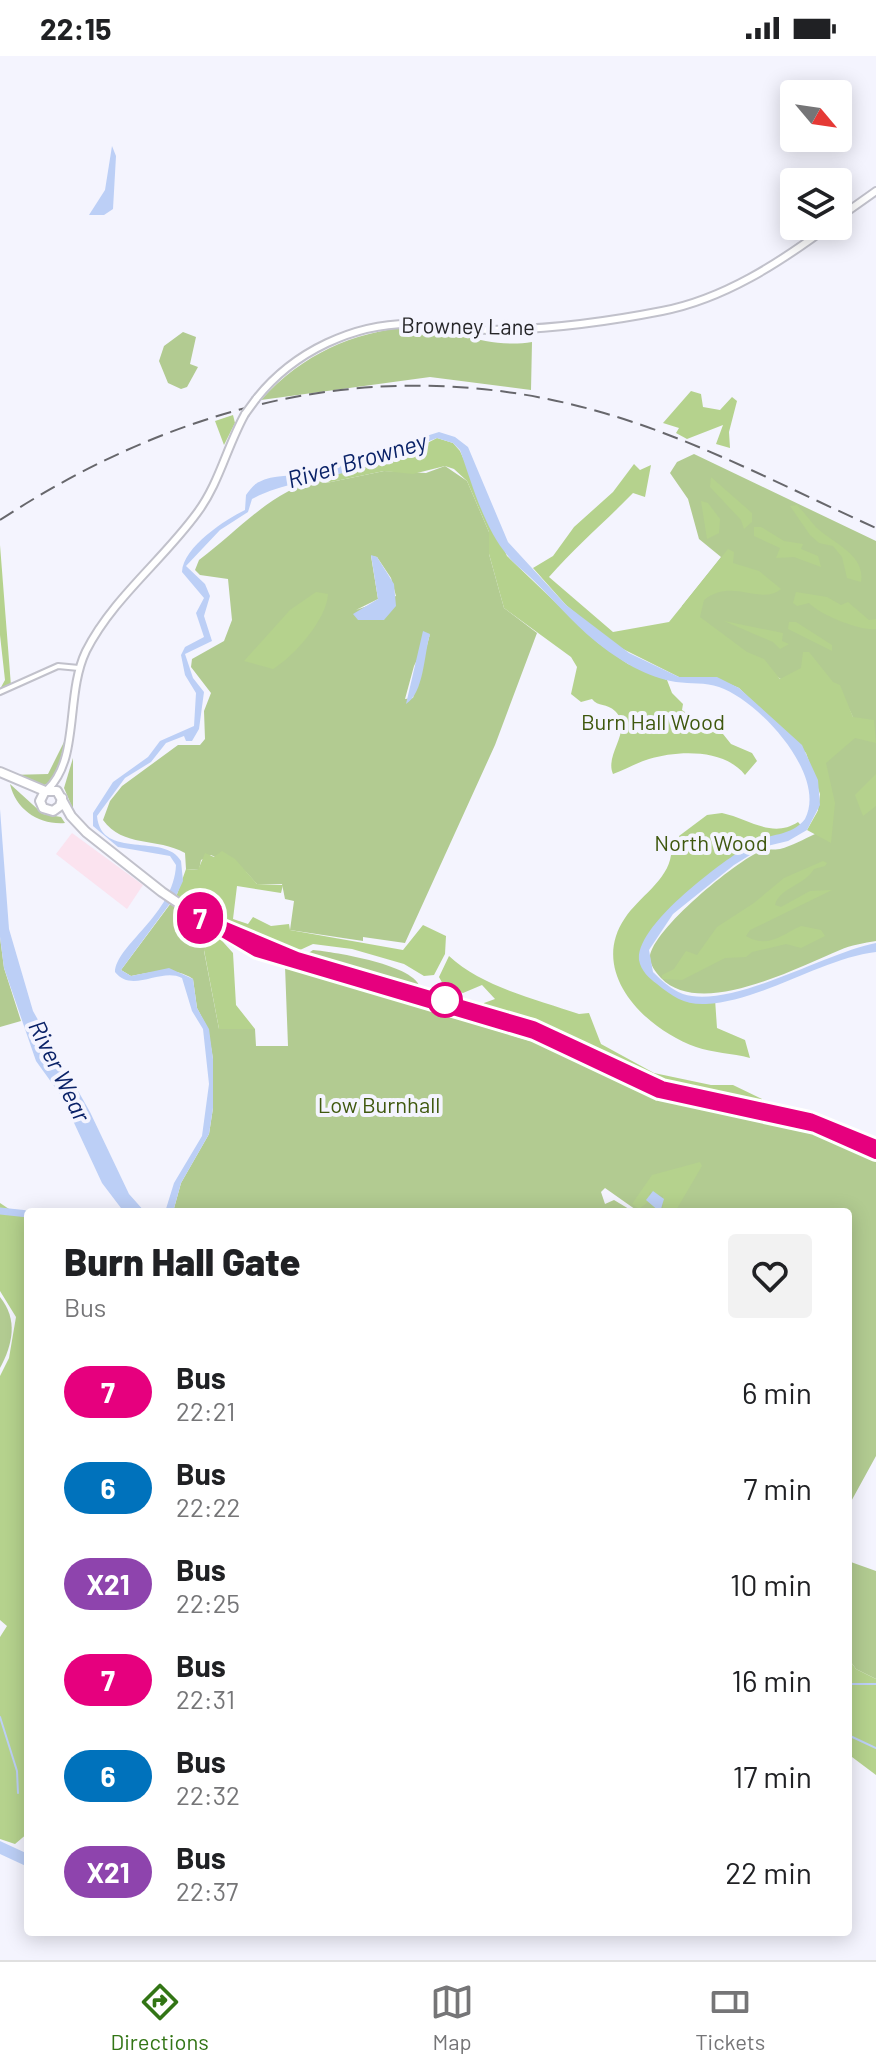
<!DOCTYPE html>
<html lang="en">
<head>
<meta charset="utf-8">
<style>
	body { margin:0; font-family:Barlow,sans-serif; background:#f2f2f2; color:#202124; height:100vh; display:flex; flex-direction:column; font-size:30px; white-space:nowrap }
	* { box-sizing:border-box; margin:0 }
	p { font-size:26px; color:#757577 }
	.icon { flex:none; width:44px; height:44px; fill:none; stroke:currentColor; stroke-width:2; stroke-linecap:round; stroke-linejoin:round }
	.map { position:relative; flex:1; overflow:hidden }
	.panel { position:absolute; left:24px; top:1152px; width:828px; height:728px; display:flex; flex-direction:column; background:#fff; border-radius:8px; box-shadow:0 4px 20px #0003 }
	.panel>* { flex:none }
	.badge { padding:0 16px; border-radius:26px; font-size:28px; line-height:52px }
	.needle { width:52px; rotate:119deg }
	.buttons { position:absolute; left:780px; top:24px; display:grid; gap:16px }
	.buttons a { display:grid; place-items:center; width:72px; height:72px; border-radius:8px; background:#fff; box-shadow:0 4px 20px #0003; font-size:40px }
	.map>.badge { position:absolute; translate:-50% -50%; box-shadow:0 0 0 4px #fff }
	.round { display:grid; place-items:center; flex:none; width:84px; height:84px; border-radius:8px; background:#f2f2f2 }
	.headline { display:flex; align-items:center; justify-content:space-between; height:136px; padding:0 40px }
	h1 { font-size:38px; font-weight:800; line-height:60px }
	ul { padding:0; list-style:none }
	li { display:flex; align-items:center; gap:24px; height:96px; padding:0 40px }
	li div { flex:1 }
	li b { display:block; font-size:30px }
	li em { font-style:normal }
	li .badge { min-width:88px; font-weight:700; text-align:center }
	.status { display:flex; justify-content:space-between; align-items:center; height:56px; padding:0 40px; background:#fff; direction:ltr }
	.status svg { height:22px; fill:currentColor }
	.dock { display:flex; justify-content:space-around; align-items:center; height:112px; border-top:2px solid #e0e0e0; background:#fff; font-size:22px; color:#757577 }
	.dock a { display:grid; justify-items:center; gap:4px }
	.dock .selected { color:#327515 }
	.map>svg:first-child { display:block }
	.commercial { fill:#fbe3ef }
	.green { fill:#b2cb91; fill-rule:evenodd }
	.forest { fill:#b5d28d }
	.water { fill:#bccff6 }
	.lines { fill:none; stroke-linecap:round; stroke-linejoin:round }
	.stream { stroke:#bccff6; stroke-width:2 }
	.river { stroke:#bccff6; stroke-width:7 }
	.minor-casing { stroke:#c1c1cb; stroke-width:8 }
	.major-casing { stroke:#c1c1cb; stroke-width:10 }
	.highway-casing { stroke:#c1c1cb; stroke-width:12 }
	.minor { stroke:#fff; stroke-width:4 }
	.major { stroke:#fff; stroke-width:6 }
	.highway { stroke:#fff; stroke-width:8 }
	.rail { stroke:#67676c; stroke-width:2; stroke-dasharray:16 8; stroke-linecap:butt }
	.major-bridge-casing { stroke:#c1c1cb; stroke-width:10; stroke-linecap:butt }
	.major-bridge { stroke:#fff; stroke-width:6 }
	.line-casing { stroke:#fff; stroke-width:18 }
	.line { stroke:#e6007e; stroke-width:12 }
	.stop-dot { fill:#fff; stroke:#e6007e; stroke-width:4 }
	.labels { text-anchor:middle; stroke-width:8; stroke-linejoin:round; paint-order:stroke }
	.street-label { font-size:22px; fill:#262629; stroke:#f4f4fe }
	.park-label { font-size:22px; fill:#3f580e; stroke:#f4f4fe }
	.water-label { font-size:24px; font-style:italic; fill:#0a2268; stroke:#f4f4fe }
</style>
</head>
<body>
<div class="status"><b>22:15</b><svg viewBox="0 0 49 12"><path d="M0 12V9h3v3zM5 12V6h3v6zM10 12V3h3v9zM15 12V0h3v12zM26 1h20v11H26zM47 4h2v5h-2z"/></svg></div>
<div class="map">
<svg width="876" height="1904" viewBox="0 0 876 1904">
	<rect width="100%" height="100%" fill="#f4f4fe"/>
	<path class="commercial" d="M72,777L143,829L127,853L56,798Z"/>
	<g class="green">
		<path d="M413,270C455,274 489,293 532,286L531,334L430,321L261,344C304,297 351,277 413,270Z"/>
		<path d="M183,276L196,281L190,308L198,311L187,331L181,333L168,327L159,305L164,290Z"/>
		<path d="M694,398L876,485V885C864,887 851,889 840,894C796,912 701,963 661,922C655,915 650,909 650,901C652,874 736,805 761,795C767,793 774,794 780,793C792,790 804,783 815,778L824,707L858,678C849,639 834,635 803,614L782,624L682,550L721,501L699,483L688,443L670,417L677,406Z"/>
		<path d="M445,410L467,425L489,476V498L504,552L537,577L495,689L405,887L363,881V885L290,874L294,845L285,843L282,828H257L246,816L211,799L201,804L199,814L186,813L185,797C157,781 123,792 103,764L110,745L122,730L178,689H200L205,683L204,655L211,637L191,611L192,603L224,585L232,564L228,523L200,519L195,514L199,504C244,470 267,438 323,421L326,427L384,415L426,417ZM371,500L377,501L391,522L396,540L356,554L378,543ZM430,578L413,642L405,643L414,610Z"/>
		<path d="M65,684L59,709L49,727L42,730L10,719L48,718Z"/>
		<path d="M73,702V753L64,732Z"/>
		<path d="M10,728L43,758L61,761L65,767C39,769 16,754 10,728Z"/>
		<path d="M171,847L214,876L204,895L219,973H255L256,990H288L285,910L540,988L661,1044L807,1074L876,1103V1400L848,1451V1156H639L605,1132L601,1136L605,1148L614,1144L634,1156H173L181,1127L209,1078L213,1052V1003L208,973L197,952L193,923C173,910 153,916 131,920L121,914Z"/>
		<path d="M0,881L4,912L21,965L0,971Z"/>
		<path d="M313,894C334,896 418,909 420,933L304,900Z"/>
		<path d="M0,1241C18,1263 13,1288 0,1312Z"/>
		<path d="M848,1505L876,1515V1623L856,1613L848,1602Z"/>
	</g>
	<g class="forest">
		<path d="M691,335L701,338L703,351L720,354L732,341L737,345L729,376L730,392L716,388L723,369L687,383L676,377L679,372L663,367Z"/>
		<path d="M233,359L235,367L224,389L215,365Z"/>
		<path d="M437,382L453,387L460,395L507,500L598,587L628,608L667,624L672,637L683,648L682,654L711,674L719,673L731,688L752,697L757,705L745,719C725,693 679,694 649,703C636,707 625,714 613,718C604,698 634,674 615,655C607,647 598,651 592,643L581,646L571,638L577,611L571,601L504,552L489,498V476L467,425L454,413L445,410L413,418L384,415L326,427L323,421L406,398Z"/>
		<path d="M634,408L640,414L651,409L645,441L633,437C605,466 576,490 549,521L613,576L669,566L728,493L734,496L733,507L759,515L781,533C760,550 732,521 704,544L700,561L747,596L764,603L780,623L801,612L803,596H809L833,626L840,629L853,661L874,664L876,687L855,682L826,707L835,747L831,787L807,774L820,751V738L806,697L739,632L713,621H679L611,587L566,549L533,512L553,500L574,471L613,436Z"/>
		<path d="M711,421L752,457V466L744,473L741,464L710,431Z"/>
		<path d="M701,445L708,447L720,463L719,477L707,483Z"/>
		<path d="M797,449C803,455 808,462 814,469C829,486 866,497 861,526L847,522L842,501L833,490L819,487L810,479L790,450Z"/>
		<path d="M754,471H761L784,485L803,488L801,493L818,500L821,511L794,501L776,502L780,492L754,480Z"/>
		<path d="M0,489L11,630L0,633L5,624L0,579Z"/>
		<path d="M316,536L328,538C327,563 294,600 273,613L244,605L290,554Z"/>
		<path d="M796,536L827,541L841,549L848,546L869,564L876,563V573C859,575 819,558 809,547L797,550L793,547Z"/>
		<path d="M724,565L783,577L782,585L789,588L780,593L773,586Z"/>
		<path d="M789,566H796L832,589V595L788,573Z"/>
		<path d="M876,718V750L863,760L855,739Z"/>
		<path d="M722,757C750,763 772,783 798,766L803,772L794,779L764,786L669,856L646,891L648,914L680,941L715,943L717,972L745,984L750,1002C732,997 713,997 696,991C645,973 588,916 625,862C638,842 668,824 671,799H682L684,794L679,780L707,759Z"/>
		<path d="M222,795L235,803L257,828L283,829L281,837L237,830L233,863L248,868L253,861L271,870L289,868L290,874L403,894L423,869L446,880L445,898L434,919L424,920L404,908L352,893L313,888L300,894L249,879L176,841L186,813L198,814L205,797L214,801Z"/>
		<path d="M823,805L827,807L825,810L814,813C805,829 779,832 775,849L781,851L810,835L832,834L750,874L746,880C768,893 781,879 801,870L821,874L825,880L801,892L786,888L752,896L746,901L725,902L682,924L662,923V919L674,913L686,895L697,899L717,871L754,847L784,822Z"/>
		<path d="M214,876L233,897L236,949L255,973H219L204,894Z"/>
		<path d="M449,900C482,931 536,943 579,958L589,957L601,988L654,1017L711,1029H733L762,1043L758,1048L646,1023L543,967L482,952L484,947L495,943L482,929L463,937L444,930L439,921Z"/>
		<path d="M700,1106L702,1110L675,1156H663V1140L650,1136L648,1146L639,1153L632,1148L652,1119Z"/>
		<path d="M0,1147L12,1155L32,1156H28V1777L15,1788L0,1783V1581L7,1570L0,1564V1320L9,1302L16,1261L0,1235Z"/>
		<path d="M848,1602L856,1613L876,1623V1719L848,1698Z"/>
	</g>
	<g class="water">
		<path d="M112,90L116,100L113,153L104,159H89L105,134Z"/>
		<path d="M439,376L455,381L468,391L508,486L566,549L629,597L679,621H717L739,632L802,689L818,724L820,749L807,774L788,785L763,791L734,809L673,858L649,894L653,916C661,924 672,934 683,938C730,954 827,896 876,887V896C823,902 762,945 706,948C685,949 673,941 657,928C649,922 641,915 639,904C636,868 723,805 751,788C769,776 790,782 805,763C828,719 758,644 719,631C705,626 691,628 676,626C648,622 618,604 595,585C572,566 552,542 530,521C523,514 514,508 508,500C484,472 472,428 460,394L453,387L437,382C406,394 376,408 343,417C311,426 282,427 252,443L248,456L220,474L186,510L205,528L210,540L204,560L212,585L185,598L193,622L204,636L199,673L192,685H186L184,680L166,687L151,706L125,722L97,760C101,805 165,776 181,805L183,825L177,838L121,914L131,920L169,912L193,923L197,952L209,973L213,1003V1052L209,1078L181,1127L173,1156H165L174,1127L202,1080L209,1028L203,973L192,955L182,922C161,911 132,938 115,916C116,889 174,858 176,809L170,800L118,791L93,770V757L113,726L148,701L160,685L194,670L196,637L185,619L181,599L185,591L204,581L196,557L204,542L182,516C183,491 226,463 245,454L246,439C249,435 254,428 259,426C273,418 293,421 309,417C355,406 394,390 439,376Z"/>
		<path d="M371,499L377,501L394,528L396,550L384,564H358L353,558L378,543Z"/>
		<path d="M423,575L430,578C424,598 424,637 406,648Z"/>
		<path d="M0,753L9,873L33,955L90,1056L129,1138L145,1156H124L102,1127L62,1041L36,1005L4,912L0,881Z"/>
		<path d="M653,1135L664,1143L660,1156L646,1144Z"/>
		<path d="M0,1785L28,1798V1811L0,1798Z"/>
	</g>
	<g class="lines">
		<g class="stream">
			<path d="M848,1628H876"/>
			<path d="M0,1661L17,1715L18,1737"/>
			<path d="M848,1679L876,1692"/>
		</g>
		<path class="river" d="M0,1155L28,1158"/>
		<g class="minor-casing">
			<path id="minor" d="M0,636L58,610L79,612"/>
		</g>
		<g class="major-casing">
			<g id="major">
				<path d="M838,162L876,135"/>
				<path d="M256,343C293,296 355,266 415,268C439,268 463,273 487,274C545,274 606,266 662,255C724,243 779,207 829,170"/>
				<path d="M48,733C80,702 65,639 86,595C113,542 162,505 197,457C219,428 227,390 245,358"/>
			</g>
		</g>
		<g class="highway-casing">
			<g id="highway">
				<path d="M0,716L45,735"/>
				<path d="M62,742L60,750L53,755L43,752L40,745L45,735H57L71,760L86,776L162,836L236,886L287,905L534,977L659,1036L815,1070L876,1097"/>
				<path d="M223,872L297,902L533,971L662,1031L810,1063L876,1090"/>
			</g>
		</g>
		<use href="#minor" class="minor"/>
		<use href="#major" class="major"/>
		<use href="#highway" class="highway"/>
		<path class="rail" d="M0,464C183,344 389,294 604,357C697,384 787,432 876,472"/>
		<g class="major-bridge-casing">
			<path id="major-bridge" d="M245,358L256,343"/>
		</g>
		<use href="#major-bridge" class="major-bridge"/>
	</g>
	<g class="lines">
		<g class="line-casing">
			<path id="line" d="M876,1090L810,1063L662,1031L533,971L297,902L199,861L257,895L534,977L659,1036L815,1070L876,1097"/>
		</g>
		<use href="#line" class="line"/>
	</g>
	<circle class="stop-dot" cx="445" cy="944" r="16"/>
	<g class="labels">
		<g class="street-label">
			<text transform="translate(468 270) rotate(1)" y="8">Browney Lane</text>
		</g>
		<g class="park-label">
			<text x="653" y="674">Burn Hall Wood</text>
			<text x="711" y="795">North Wood</text>
			<text x="379" y="1057">Low Burnhall</text>
		</g>
		<g class="water-label">
			<text transform="translate(357 405) rotate(-16)" y="8">River Browney</text>
			<text transform="translate(59 1015) rotate(64)" y="8">River Wear</text>
		</g>
	</g>
</svg>
<div class="buttons">
<a><svg class="needle" viewBox="-14 -14 28 28"><path d="M0-13l5 13h-10z" fill="#e53935"/><path d="M0 13l5-13h-10z" fill="#757577"/></svg></a>
<a><svg class="icon" aria-label="layers" viewBox="0 0 24 24"><path d="M12 4l9 5-9 5-9-5zM3 14l9 5 9-5"/></svg></a>
</div>
<b class="badge" style="left:200px;top:862px;background:#e6007e;color:#fff">7</b>
<section class="panel">
<div class="headline"><div><h1>Burn Hall Gate</h1><p>Bus</p></div><a class="round"><svg class="icon" aria-label="heart" viewBox="0 0 24 24"><path d="M12 20l-8-8c-3-5 5-10 8-4 3-6 11-1 8 4z"/></svg></a></div>
<ul>
<li><span class="badge" style="background:#e6007e;color:#fff">7</span><div><b>Bus</b><p>22:21</p></div><em>6 min</em></li>
<li><span class="badge" style="background:#0072bc;color:#fff">6</span><div><b>Bus</b><p>22:22</p></div><em>7 min</em></li>
<li><span class="badge" style="background:#8e44ad;color:#fff">X21</span><div><b>Bus</b><p>22:25</p></div><em>10 min</em></li>
<li><span class="badge" style="background:#e6007e;color:#fff">7</span><div><b>Bus</b><p>22:31</p></div><em>16 min</em></li>
<li><span class="badge" style="background:#0072bc;color:#fff">6</span><div><b>Bus</b><p>22:32</p></div><em>17 min</em></li>
<li><span class="badge" style="background:#8e44ad;color:#fff">X21</span><div><b>Bus</b><p>22:37</p></div><em>22 min</em></li>
</ul>
</section>
</div>
<nav class="dock">
<a class="selected"><svg class="icon" aria-label="directions" viewBox="0 0 24 24"><path d="M12 3l9 9-9 9-9-9zM9 14v-3h6M13 9l2 2-2 2"/></svg>Directions</a>
<a><svg class="icon" aria-label="map" viewBox="0 0 24 24"><path d="M3 6l6-2 6 2 6-2v14l-6 2-6-2-6 2zM9 4v14M15 6v14"/></svg>Map</a>
<a><svg class="icon" aria-label="tickets" viewBox="0 0 24 24"><path d="M3 7h18v10H3zM15 7v10"/></svg>Tickets</a>
</nav>
</body>
</html>
